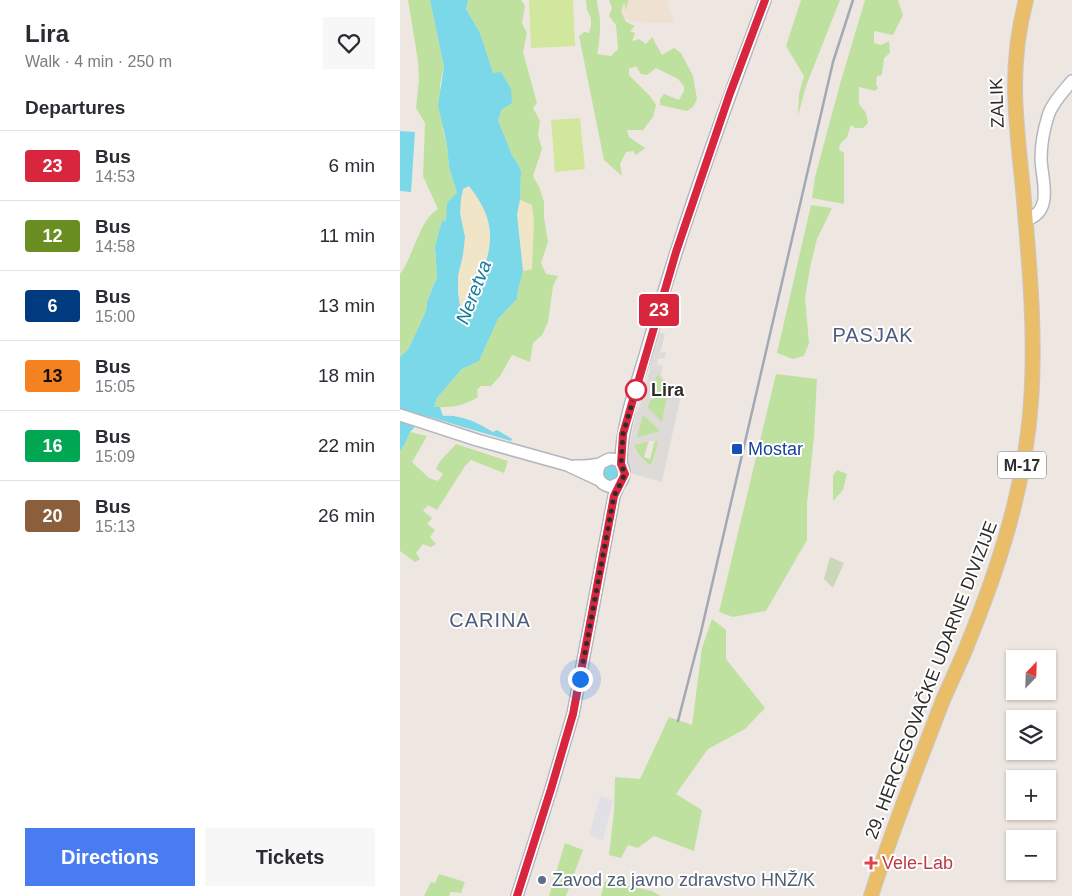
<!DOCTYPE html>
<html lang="en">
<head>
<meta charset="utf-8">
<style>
	body { margin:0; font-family:Helvetica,sans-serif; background:#f7f7f7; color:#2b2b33; height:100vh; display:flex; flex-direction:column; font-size:19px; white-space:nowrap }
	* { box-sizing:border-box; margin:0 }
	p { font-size:16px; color:#7c7c81 }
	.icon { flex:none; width:28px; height:28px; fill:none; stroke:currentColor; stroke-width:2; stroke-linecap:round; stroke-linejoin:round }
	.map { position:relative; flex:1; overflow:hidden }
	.details { display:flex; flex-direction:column; background:#fff; width:400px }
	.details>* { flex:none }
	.badge { padding:0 10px; border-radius:4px; font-size:18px; line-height:32px }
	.needle { width:32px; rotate:23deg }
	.controls { position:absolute; left:606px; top:650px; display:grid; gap:10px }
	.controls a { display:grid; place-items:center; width:50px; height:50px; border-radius:0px; background:#fff; box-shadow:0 1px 4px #0004; font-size:25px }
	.you { position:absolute; width:25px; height:25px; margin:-12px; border:4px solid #fff; border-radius:50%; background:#1a73e8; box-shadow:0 0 0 8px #1a73e833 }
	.map>.badge { position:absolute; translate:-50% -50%; box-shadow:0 0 0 2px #fff }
	h2 { padding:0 25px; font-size:19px; line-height:45px }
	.round { display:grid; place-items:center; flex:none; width:52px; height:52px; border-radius:0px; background:#f7f7f7 }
	.headline { display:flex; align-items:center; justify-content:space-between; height:85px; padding:0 25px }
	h1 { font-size:24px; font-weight:700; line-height:38px }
	.button { display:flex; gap:10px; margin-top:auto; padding:10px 25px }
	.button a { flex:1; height:58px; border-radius:0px; background:#4a7cf1; color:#fff; font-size:20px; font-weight:700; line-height:58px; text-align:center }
	.button a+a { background:#f7f7f7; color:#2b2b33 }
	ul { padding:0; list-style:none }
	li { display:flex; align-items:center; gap:15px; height:70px; padding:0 25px; border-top:1px solid #e1e1e2 }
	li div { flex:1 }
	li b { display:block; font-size:19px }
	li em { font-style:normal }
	li .badge { min-width:55px; font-weight:700; text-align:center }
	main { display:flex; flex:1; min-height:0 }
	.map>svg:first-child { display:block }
	.industrial { fill:#e2e0e7 }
	.education { fill:#eee1d1 }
	.green { fill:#bee1a0 }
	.sand { fill:#f0e5c6 }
	.cemetery { fill:#cbd7b9 }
	.pitch { fill:#d0e79d }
	.plaza { fill:#dedad7; fill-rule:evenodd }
	.water { fill:#7ad8e9; fill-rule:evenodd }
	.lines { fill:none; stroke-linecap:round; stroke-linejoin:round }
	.tertiary-casing { stroke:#b4b7c0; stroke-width:14 }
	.primary-casing { stroke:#c8c8c8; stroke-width:16 }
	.tertiary { stroke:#fff; stroke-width:11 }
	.primary { stroke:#eabe69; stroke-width:14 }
	.rail { stroke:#a3a8b6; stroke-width:2.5 }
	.line-casing { stroke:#fff; stroke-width:11 }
	.line { stroke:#d7263d; stroke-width:8 }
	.walk { stroke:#2d2d2d; stroke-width:5; stroke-dasharray:0 9 }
	.stop-dot { fill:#fff; stroke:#d7263d; stroke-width:2.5 }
	.transit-dot { fill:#1a4fb4; stroke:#fff; stroke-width:2 }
	.health-dot { fill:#e0444e; stroke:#fff; stroke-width:2 }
	.service-dot { fill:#5c6f8a; stroke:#fff; stroke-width:2 }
	.labels { text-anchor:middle; stroke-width:4; stroke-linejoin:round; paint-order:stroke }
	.shield { fill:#fff; stroke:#6c6c6c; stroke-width:1 }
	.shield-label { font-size:16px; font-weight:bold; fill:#2d2d2d }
	.street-label { font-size:18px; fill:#2d2d2d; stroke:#fff }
	.stop-label { font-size:18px; font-weight:bold; fill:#2d2d2d; stroke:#fff; text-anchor:start }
	.transit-label { font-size:18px; fill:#164399; stroke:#fff; text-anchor:start }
	.health-label { font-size:18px; fill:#be3a42; stroke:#fff; text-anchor:start }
	.service-label { font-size:18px; fill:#4e5e75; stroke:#fff; text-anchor:start }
	.water-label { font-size:19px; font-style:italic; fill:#157b9a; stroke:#fff }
	.quarter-label { font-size:20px; letter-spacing:1px; fill:#4f5c7c; stroke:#fff }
</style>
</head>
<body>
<main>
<section class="details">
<div class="headline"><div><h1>Lira</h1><p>Walk · 4 min · 250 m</p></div><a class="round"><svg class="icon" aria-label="heart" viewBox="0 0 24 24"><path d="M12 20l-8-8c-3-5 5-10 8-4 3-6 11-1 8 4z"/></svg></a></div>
<h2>Departures</h2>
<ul>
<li><span class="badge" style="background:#d7263d;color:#fff">23</span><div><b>Bus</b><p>14:53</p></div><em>6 min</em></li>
<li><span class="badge" style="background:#6b8e23;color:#fff">12</span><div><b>Bus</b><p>14:58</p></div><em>11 min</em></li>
<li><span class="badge" style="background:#003b80;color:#fff">6</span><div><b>Bus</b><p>15:00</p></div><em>13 min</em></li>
<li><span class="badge" style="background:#f58220;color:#111">13</span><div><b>Bus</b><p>15:05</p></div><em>18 min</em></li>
<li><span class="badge" style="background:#00a651;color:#fff">16</span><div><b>Bus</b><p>15:09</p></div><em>22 min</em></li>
<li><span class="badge" style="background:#8b5e3c;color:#fff">20</span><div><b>Bus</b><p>15:13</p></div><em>26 min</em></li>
</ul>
<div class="button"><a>Directions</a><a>Tickets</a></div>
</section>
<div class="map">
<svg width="672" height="896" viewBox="0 0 672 896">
	<rect width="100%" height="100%" fill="#eee7e1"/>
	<path class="industrial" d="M200,796L213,800L203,840L189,836Z"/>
	<path class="education" d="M218,0H267L274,23H249L217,18Z"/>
	<g class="green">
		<path d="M8,0H30L44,67L40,84L43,131L47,145L49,167L57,193L46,221L42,220L35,247L37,277L27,302L26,311L9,348L0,357V274C14,256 19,220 38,209L23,176L25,123L16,108L19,80L18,61Z"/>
		<path d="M67,0H121L125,6L122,23L127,33L123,52L137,103L133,108L140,121L138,135L142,149L133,176L140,189L144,202V217L148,242L141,263L146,274L158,276L153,286L148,322L142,335L133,343L130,362L112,355L100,376L91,386H81L77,390L78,397C64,406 51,408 34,407L37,398L62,369L79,361L98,319L117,299L118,290L123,271L132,269V206L120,200L121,171L118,164L112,155L98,120L102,109L80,33L66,9L68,2Z"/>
		<path d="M186,0H197C197,8 201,17 200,25C200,35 199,45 197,54L211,56L218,49L216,25L209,16L212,8L209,0H228L226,11L225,4H223L221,12L226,22L235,26L230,31L235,33L232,41L239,39L246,44L252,37L262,55L274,48L281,53L293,76L297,99L293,107L287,111L260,105V99L264,94L279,100L284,91V86L278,79L256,68L247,75L241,74L236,66L229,69V75L250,96L256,105L253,117L243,130H227L229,137L245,148L236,155L233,151L226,152L220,164L222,176L204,160L179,36L184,32L189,33L191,26V18L187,10Z"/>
		<path d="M401,0H440L406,86L398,116L399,94L404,76L386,46Z"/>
		<path d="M465,0H498L503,15L493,35L474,31V43L481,45L489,41L490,53L484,58L482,75L477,76L476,84L478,88L475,91L459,87V104L466,113L468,123L463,128H455L451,125L447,137L440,144L439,150L444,153V204L412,198L415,177L440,84Z"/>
		<path d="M411,205L432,208L417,239L411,263L405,298L409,343L404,356L393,359L377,353Z"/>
		<path d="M257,373L269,389L250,396Z"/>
		<path d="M376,374L417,379L414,436L407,504V540L366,611L333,617L319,612Z"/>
		<path d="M268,393L262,423L247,408L250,400Z"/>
		<path d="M243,414L261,431L236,438Z"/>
		<path d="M10,432L27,436L12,462L29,478L38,481L43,474L36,469C40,458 49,453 56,444L108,461L104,473L71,460L65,466L37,510L28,505L23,511L32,518L27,524L35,530L30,537L36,544L31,547L23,544L16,553L20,559L15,562L0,551V451L5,444Z"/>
		<path d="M259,440L253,461L250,466L238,454L234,445L249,441L244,457L250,459L255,441Z"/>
		<path d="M437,470L447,474L443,490L433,501V475Z"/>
		<path d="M312,619L326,630V659L365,708L345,729L308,749L276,794L302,810L294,851L254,836L238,848L228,845L221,858L209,855L214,811L215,777L240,779L269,717L292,725L302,648Z"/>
		<path d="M165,843L183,850L166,896H149Z"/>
		<path d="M39,874L65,882L61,893L51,892L49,896H24L31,882L35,883Z"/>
		<path d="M205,881L252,891L261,896H201Z"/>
	</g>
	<g class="sand">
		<path d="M69,186C87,209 95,228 87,258C85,267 80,275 77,284C74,296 76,302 67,313L61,312L58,293V276L63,255L65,237L60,213L61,199L63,189Z"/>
		<path d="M120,200L132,205L134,221L132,269L123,271L117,214Z"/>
	</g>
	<path class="cemetery" d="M430,557L444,563L433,588L424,579Z"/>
	<g class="pitch">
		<path d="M129,0H173L175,46L131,48Z"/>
		<path d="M180,118L185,169L155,172L151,120Z"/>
	</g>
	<path class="plaza" d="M258,332L265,334L260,353L266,352L265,358L258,359L257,364L263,366L261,375L271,390L280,399L262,482L230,473L227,469L226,465L236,413L239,408L250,369V363ZM257,374L269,389L251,396V395ZM268,393V394L262,422L247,407L250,400ZM243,414L260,431L237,438V437ZM258,440L254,461L250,466L238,454L234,445L248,441L244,457L249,441H254L250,459L255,441Z"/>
	<g class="water">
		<path d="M30,0H67L68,2L66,9L80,33L93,73L101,72L111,89L112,103L102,109L98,120L112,155L118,164L121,171L120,200L117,214L123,271L118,290L117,299L98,319L79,361L62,369L37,398L34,407H40L43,416C61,414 78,423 93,432L97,430L112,439L111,441L26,416L10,432L5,444L0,451V357L9,348L26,311L27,302L37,277L35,247L42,220L46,221L47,203L57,193L49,167L47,145L38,105L44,67ZM69,186C87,209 95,229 87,258C85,267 80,275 77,284C74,296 76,302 67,313L61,312L58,293V276L63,255L65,237L60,213L61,199L63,189Z"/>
		<path d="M0,131L15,132L11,192L0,191Z"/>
		<circle cx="211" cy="473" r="8"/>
	</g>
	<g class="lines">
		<g class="tertiary-casing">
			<g id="tertiary">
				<path d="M626,220C654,211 642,181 641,159C641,145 644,129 648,116C652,103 663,92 672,81"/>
				<path d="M0,415L77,440L167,465L199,480"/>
				<path d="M221,464C221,423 238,382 249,342C282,226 323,113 365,0"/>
				<path d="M174,466C182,466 191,466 199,464C203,463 205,460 210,459C223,458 227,473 221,482L211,487C198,484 194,474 201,463"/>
				<path d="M117,896L151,789L173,714L214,496L219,484"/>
			</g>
		</g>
		<g class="primary-casing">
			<path id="primary" d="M471,896C492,830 518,765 543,700C550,684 557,669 564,653C597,573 625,489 631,402C636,331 629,261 623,189C616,121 608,68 626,0"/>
		</g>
		<use href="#tertiary" class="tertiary"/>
		<use href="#primary" class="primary"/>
		<path class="rail" d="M278,721L301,632L433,62L453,0"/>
	</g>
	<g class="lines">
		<g class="line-casing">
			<path id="line" d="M117,896L151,789L173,714L214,496L225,474L221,464L223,434L276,252L329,96L365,0"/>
		</g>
		<use href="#line" class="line"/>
		<path class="walk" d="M180,679L214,496L225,474L221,464L223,434L236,390"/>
	</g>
	<circle class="stop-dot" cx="236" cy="390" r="10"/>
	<rect class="transit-dot" x="331" y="443" width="12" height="12" rx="2.5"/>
	<path class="health-dot" d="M468.5 855.5h5v5h5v5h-5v5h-5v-5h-5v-5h5z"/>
	<circle class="service-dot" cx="142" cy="880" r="5"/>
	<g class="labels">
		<rect class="shield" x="598" y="451.5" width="48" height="27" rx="4"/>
		<g class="shield-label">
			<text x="622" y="471">M-17</text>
		</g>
		<g class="street-label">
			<text transform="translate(597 103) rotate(-92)" y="6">ZALIK</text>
			<text transform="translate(531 680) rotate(-69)" y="6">29. HERCEGOVAČKE UDARNE DIVIZIJE</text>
		</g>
		<g class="stop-label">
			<text x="251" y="396">Lira</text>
		</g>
		<g class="transit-label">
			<text x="348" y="455">Mostar</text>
		</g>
		<g class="health-label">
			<text x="482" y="869">Vele-Lab</text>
		</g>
		<g class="service-label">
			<text x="152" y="886">Zavod za javno zdravstvo HNŽ/K</text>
		</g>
		<g class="water-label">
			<text transform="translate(73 292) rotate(-69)" y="7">Neretva</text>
		</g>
		<g class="quarter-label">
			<text x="473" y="342">PASJAK</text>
			<text x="90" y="627">CARINA</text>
		</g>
	</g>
</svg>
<div class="controls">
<a><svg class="needle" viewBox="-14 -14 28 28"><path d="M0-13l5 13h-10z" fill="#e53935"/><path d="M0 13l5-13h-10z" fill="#7c7c81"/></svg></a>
<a><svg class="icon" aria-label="layers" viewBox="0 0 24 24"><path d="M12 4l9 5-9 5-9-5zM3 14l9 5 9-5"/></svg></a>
<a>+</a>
<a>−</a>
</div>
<div class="you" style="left:180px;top:679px"></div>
<b class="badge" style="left:259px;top:310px;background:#d7263d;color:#fff">23</b>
</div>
</main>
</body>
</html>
